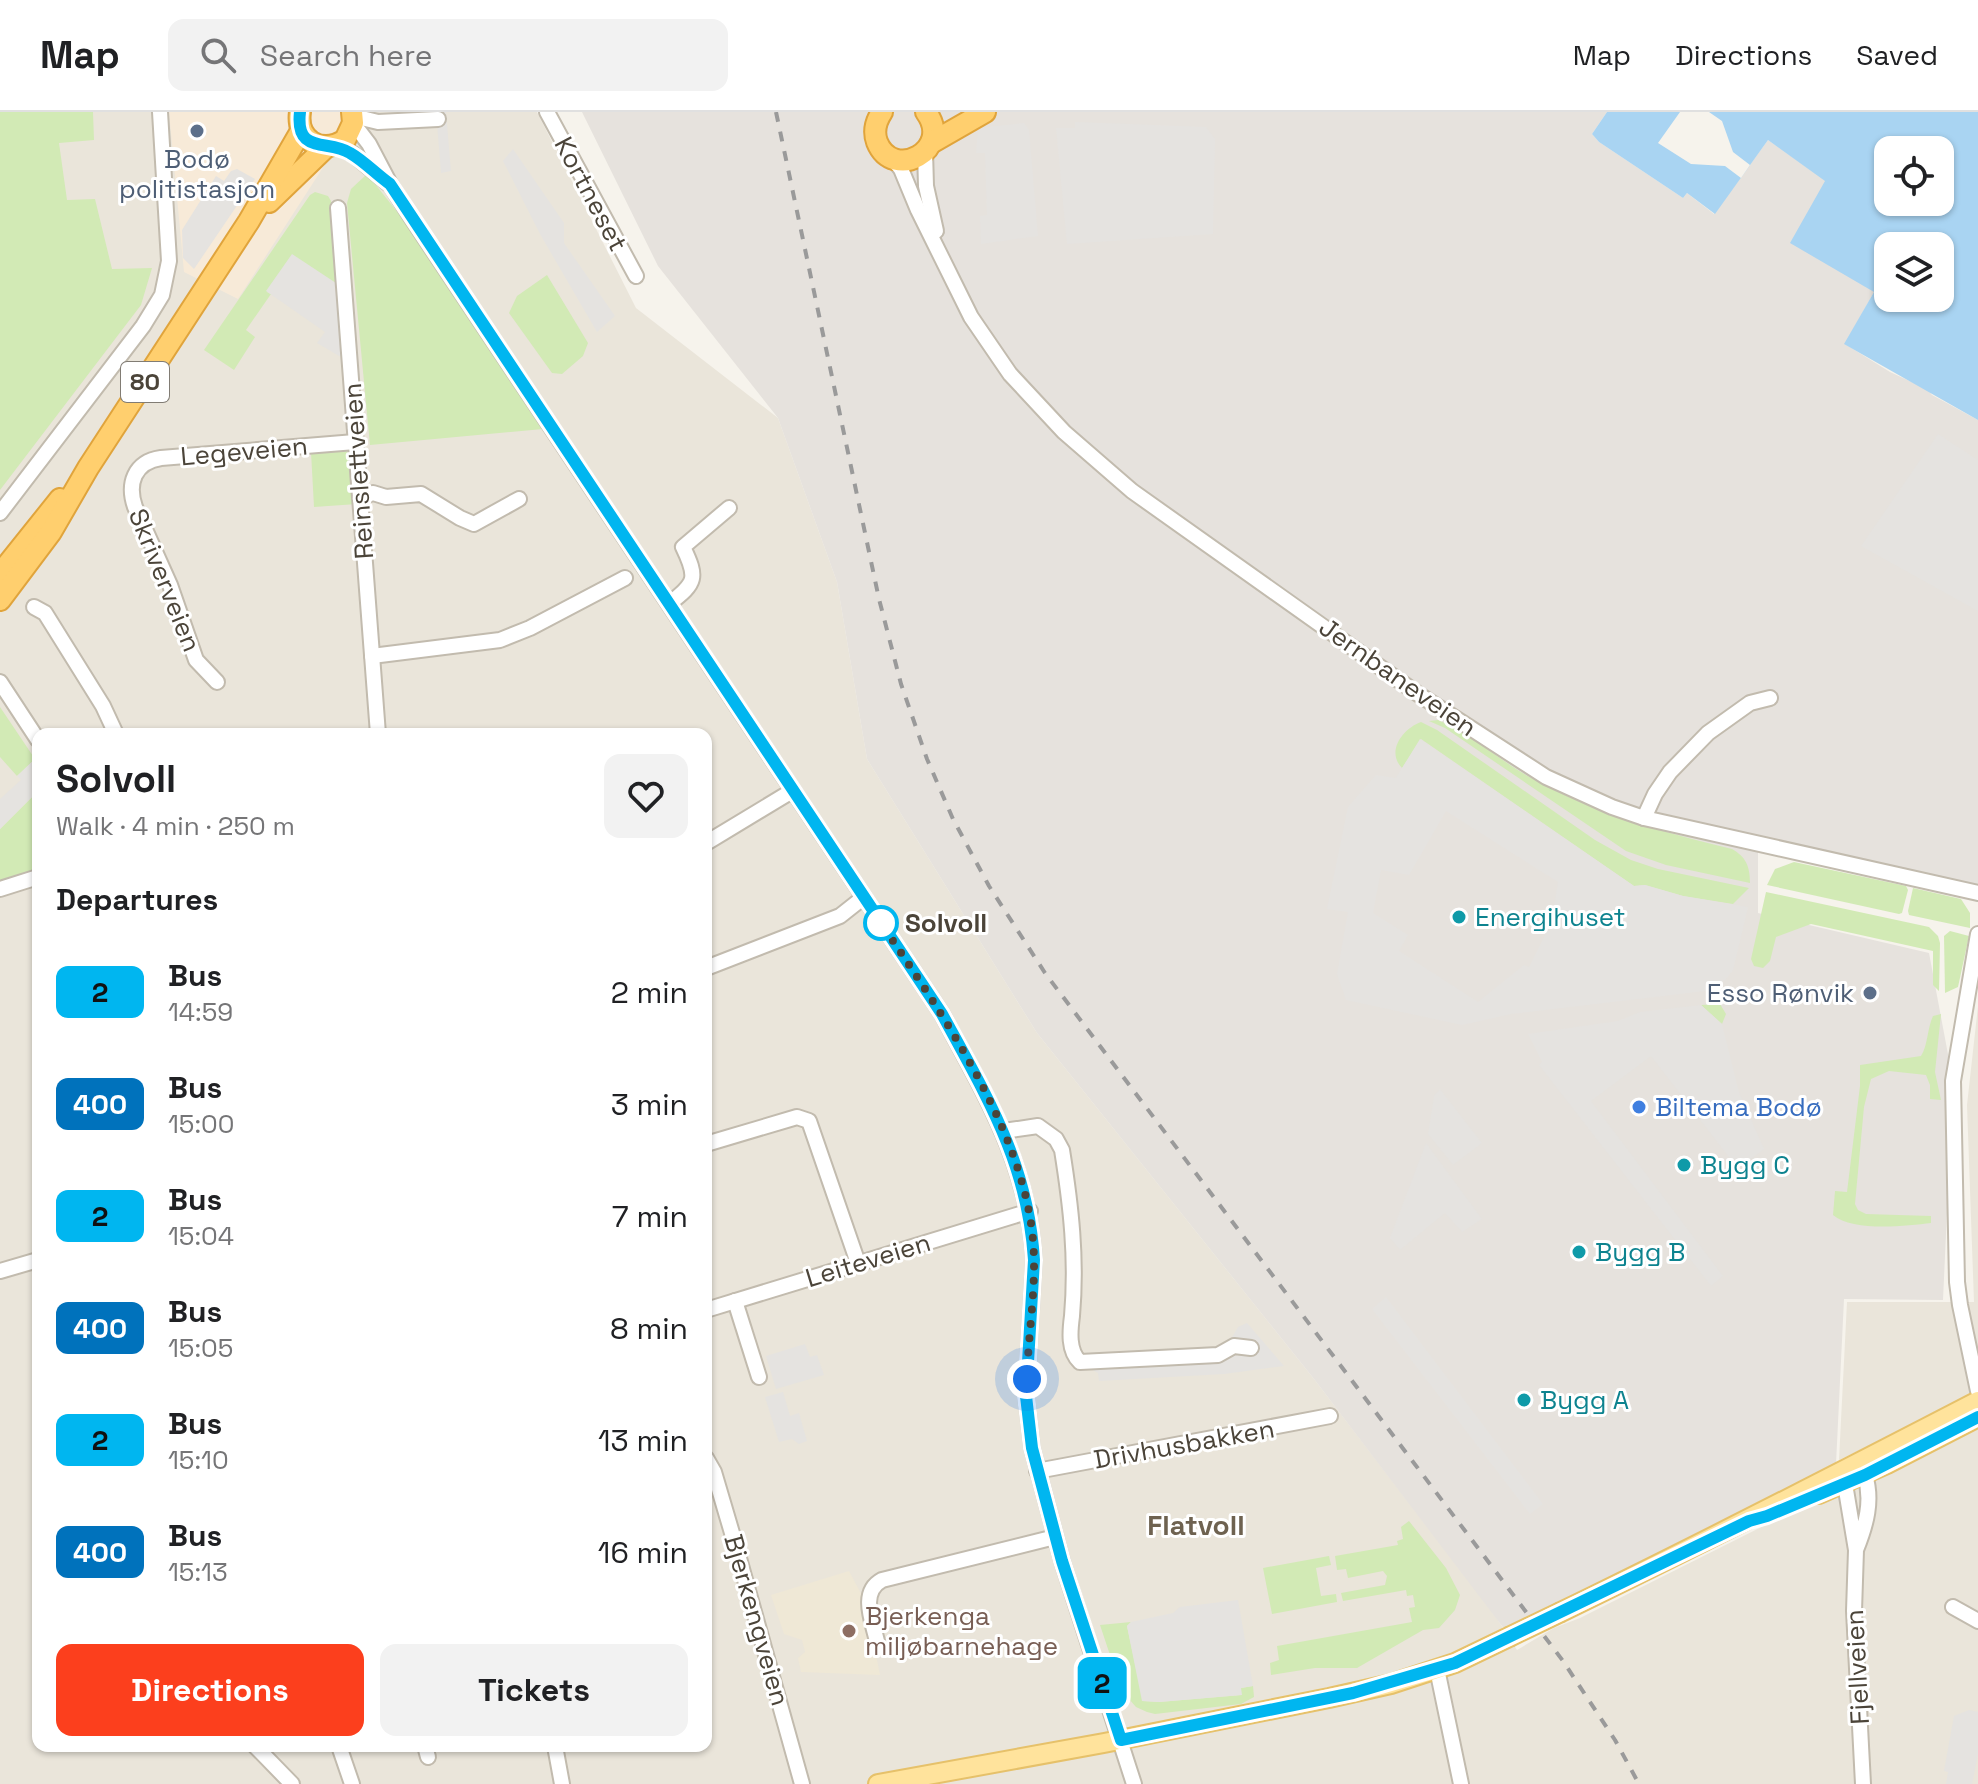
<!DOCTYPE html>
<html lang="en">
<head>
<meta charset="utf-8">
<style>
	body { margin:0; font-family:"Space Grotesk",sans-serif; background:#f2f2f2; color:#202124; height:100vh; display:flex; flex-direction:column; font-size:30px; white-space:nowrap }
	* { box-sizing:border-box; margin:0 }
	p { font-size:26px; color:#757577 }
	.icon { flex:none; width:44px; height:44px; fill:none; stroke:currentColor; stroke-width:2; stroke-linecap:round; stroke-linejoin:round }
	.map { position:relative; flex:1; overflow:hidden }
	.side { position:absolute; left:32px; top:616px; width:680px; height:1024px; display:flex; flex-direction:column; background:#fff; border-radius:16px; box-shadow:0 2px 6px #0004 }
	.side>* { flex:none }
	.badge { padding:0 16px; border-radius:12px; font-size:28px; line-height:52px }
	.fabs { position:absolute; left:1874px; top:24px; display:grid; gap:16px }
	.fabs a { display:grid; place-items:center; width:80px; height:80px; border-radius:16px; background:#fff; box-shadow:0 2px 6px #0004; font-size:40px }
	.you { position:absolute; width:40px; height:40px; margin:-20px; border:6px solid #fff; border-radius:50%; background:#1a73e8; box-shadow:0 0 0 12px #1a73e833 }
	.map>.badge { position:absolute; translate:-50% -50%; box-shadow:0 0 0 4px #fff }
	h2 { padding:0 24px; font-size:30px; line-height:72px }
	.round { display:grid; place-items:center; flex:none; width:84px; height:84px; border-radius:16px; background:#f2f2f2 }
	.summary { display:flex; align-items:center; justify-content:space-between; height:136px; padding:0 24px }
	h1 { font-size:38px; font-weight:800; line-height:60px }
	.cta { display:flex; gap:16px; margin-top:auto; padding:16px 24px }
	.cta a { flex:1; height:92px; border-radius:16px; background:#fc3f1d; color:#fff; font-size:32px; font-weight:800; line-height:92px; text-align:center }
	.cta a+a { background:#f2f2f2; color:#202124 }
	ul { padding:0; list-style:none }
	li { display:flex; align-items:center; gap:24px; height:112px; padding:0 24px }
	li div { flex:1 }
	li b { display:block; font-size:30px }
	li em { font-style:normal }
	li .badge { min-width:88px; font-weight:700; text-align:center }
	header { display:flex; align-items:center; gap:48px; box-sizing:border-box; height:112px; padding:0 40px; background:#fff; border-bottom:2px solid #e0e0e0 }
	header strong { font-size:38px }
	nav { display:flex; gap:44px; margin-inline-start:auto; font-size:28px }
	.search { width:560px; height:72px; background:#f2f2f2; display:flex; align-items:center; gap:20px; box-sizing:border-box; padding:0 28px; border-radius:16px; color:#757577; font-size:30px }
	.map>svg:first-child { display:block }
	.residential { fill:#eae5da; fill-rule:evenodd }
	.commercial { fill:#f7ead8 }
	.industrial { fill:#e6e2dd }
	.education { fill:#efe8d6 }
	.green { fill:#d2eab5 }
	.parking { fill:#e5e3e0; fill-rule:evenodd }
	.water { fill:#a9d4f2; fill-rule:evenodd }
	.pier { fill:#f6f3ec }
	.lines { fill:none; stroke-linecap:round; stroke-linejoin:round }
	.minor-casing { stroke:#c2bbae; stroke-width:18 }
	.major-casing { stroke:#e6c16a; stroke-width:22 }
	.highway-casing { stroke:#e0a43c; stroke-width:24 }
	.minor { stroke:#fff; stroke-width:14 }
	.major { stroke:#ffe39c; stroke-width:18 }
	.highway { stroke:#ffcf6e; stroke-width:20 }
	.rail { stroke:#9a9a9a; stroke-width:4; stroke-dasharray:10 10; stroke-linecap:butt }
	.major-bridge-casing { stroke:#e6c16a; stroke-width:22; stroke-linecap:butt }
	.major-bridge { stroke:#ffe39c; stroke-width:18 }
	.line-casing { stroke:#fff; stroke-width:18 }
	.line { stroke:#00b6f0; stroke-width:12 }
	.walk { stroke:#4b4439; stroke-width:8; stroke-dasharray:0 14.4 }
	.service-dot { fill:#5c6f8a; stroke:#fff; stroke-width:3 }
	.culture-dot { fill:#0f9aa8; stroke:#fff; stroke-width:3 }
	.stop-dot { fill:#fff; stroke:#00b6f0; stroke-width:4 }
	.shop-dot { fill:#3f7fe0; stroke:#fff; stroke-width:3 }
	.education-dot { fill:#8d6e63; stroke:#fff; stroke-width:3 }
	.labels { text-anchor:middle; stroke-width:6; stroke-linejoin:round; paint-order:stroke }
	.shield { fill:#fff; stroke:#817c74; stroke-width:2 }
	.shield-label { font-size:24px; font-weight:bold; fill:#4b4439 }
	.service-label { font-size:26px; fill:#4e5e75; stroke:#fff }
	.street-label { font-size:26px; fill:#4b4439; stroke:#fff }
	.culture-label { font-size:26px; fill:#0d838f; stroke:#fff; text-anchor:start }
	.stop-label { font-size:26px; font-weight:bold; fill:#4b4439; stroke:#fff; text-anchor:start }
	.shop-label { font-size:26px; fill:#366cbe; stroke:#fff; text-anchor:start }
	.education-label { font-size:26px; fill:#785e54; stroke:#fff; text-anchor:start }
	.neighbourhood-label { font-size:28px; font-weight:bold; fill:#6e6250; stroke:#fff }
</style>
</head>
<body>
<header>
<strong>Map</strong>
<div class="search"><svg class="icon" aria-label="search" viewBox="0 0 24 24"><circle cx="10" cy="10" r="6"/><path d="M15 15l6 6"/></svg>Search here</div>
<nav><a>Map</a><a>Directions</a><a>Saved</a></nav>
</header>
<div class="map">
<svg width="1978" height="1672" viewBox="0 0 1978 1672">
	<rect width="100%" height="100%" fill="#f6f3ec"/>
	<path class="residential" d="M0,0H537L636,196L778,306L837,470L867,647L1037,921L1314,1267L1494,1502L1517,1538L1554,1516L1580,1506L1887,1352L1877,1330L1839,1348L1847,1190H1974L1967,993L1978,894V1672H0ZM38,622H706V1634H38Z"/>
	<path class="commercial" d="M169,0H372L368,12L335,37L238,187L184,160Z"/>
	<path class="industrial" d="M582,0H1607L1592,22L1599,30L1683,86L1687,81L1714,102L1768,28L1826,69L1874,180L1845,232L1890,260L1927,277L1932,283L1978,308V781L1758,726V801L1929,841L1953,969L1943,1188L1844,1187L1836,1352L1773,1389L1505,1518L1314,1267L1037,921L867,647L837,470L778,306L658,154Z"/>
	<path class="education" d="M849,1459L865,1489L880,1563L801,1560L798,1546L805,1540L802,1528L784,1522L771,1483Z"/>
	<g class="green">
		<path d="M0,0H93L94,28L59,31L67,88L95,87L112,157L152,156L141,193L0,378Z"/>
		<path d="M367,62L407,112L543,317L370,333L347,91L351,77Z"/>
		<path d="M315,80L328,84L331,89L339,173L267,180L271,182L246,218L255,225L234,258L204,238L310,83Z"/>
		<path d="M547,163L588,231L583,244L562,262L552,261L509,201L517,184Z"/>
		<path d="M344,338L351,341L357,392L314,395L311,340Z"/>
		<path d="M0,595L35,647L17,664L0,645Z"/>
		<path d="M1438,608C1472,622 1501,650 1533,667C1597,702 1662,720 1732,737C1746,745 1750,754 1750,771L1666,753L1626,739L1445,616L1429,609Z"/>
		<path d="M1421,610L1437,618L1595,728L1631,748L1658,757L1749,776L1733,792L1683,784L1645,773L1634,774L1421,627L1402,656C1386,640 1402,617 1421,610Z"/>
		<path d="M38,679V758L0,772V717Z"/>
		<path d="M1794,750L1906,774L1908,778L1902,801L1899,802L1767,773L1775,757Z"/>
		<path d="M1913,776L1961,787L1970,801V816L1909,803L1908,799Z"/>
		<path d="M1766,780L1929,815L1938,824L1940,831L1939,879L1933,873V839L1811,812L1776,825L1770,849L1763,856L1754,854L1751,847Z"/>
		<path d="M1950,819L1969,824L1958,875L1945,881L1944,824Z"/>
		<path d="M1720,892L1726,902L1722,912L1701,893Z"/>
		<path d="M1941,902L1935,960L1941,988L1930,987V973L1926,963L1889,959L1871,967L1864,995L1855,1092L1858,1098L1866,1102L1931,1104V1111C1906,1114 1852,1120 1833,1103L1835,1079L1847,1080L1860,974V953L1921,944C1928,933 1927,917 1933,904Z"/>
		<path d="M1409,1409L1446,1456L1460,1483L1455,1498L1439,1516L1423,1518L1357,1556H1315L1271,1563L1270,1551L1279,1548L1277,1534L1412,1510L1409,1496L1415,1495L1413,1483L1407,1484L1406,1478L1343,1489L1341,1481L1385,1473L1387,1464L1383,1459L1348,1466L1346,1457L1337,1458L1335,1444L1398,1433L1397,1429L1403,1427L1401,1415Z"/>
		<path d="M1329,1444L1331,1453L1316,1456L1321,1484L1336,1482L1337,1490L1272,1502L1263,1456Z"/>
		<path d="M1131,1510L1127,1514L1143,1589L1159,1590L1241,1583V1576L1253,1574L1254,1585L1241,1592L1155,1602L1147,1600L1136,1595L1122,1579L1100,1513Z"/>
	</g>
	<g class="parking">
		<path d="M436,0H446L451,59L441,61Z"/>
		<path d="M1075,10L1206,15L1215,27L1213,122L1067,132L1056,16H1075Z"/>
		<path d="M1024,11L1029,18L1038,124L981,132L980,104L987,103L985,41H976L978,16Z"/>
		<path d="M513,37L564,111V131L615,204L597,220L540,122L503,49Z"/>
		<path d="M237,57L255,67L194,157L183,146L182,118L216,64L224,69L231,59Z"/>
		<path d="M292,142L339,173L346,248L317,231L325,220L266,179Z"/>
		<path d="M1938,322L1978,348V499L1861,434Z"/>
		<path d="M1420,627L1634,774L1645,773L1683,784L1748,795L1733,858L1725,868L1705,879L1511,902L1462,913L1346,888L1337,862L1348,800L1327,797L1348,695L1376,663L1396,666ZM1446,699L1558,770L1552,809L1529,855L1524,853L1478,890L1399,839L1408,823L1373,801L1381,758L1409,763Z"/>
		<path d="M35,647L38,652V679L0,717V687L21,668L17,664Z"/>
		<path d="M1701,893L1722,912L1739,980L1764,1037L1738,1057L1651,944L1591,989L1723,1164L1711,1174L1539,953L1542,950L1528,922L1618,909L1640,900Z"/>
		<path d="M1440,977L1482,1031L1453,1053L1428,1022L1434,984Z"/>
		<path d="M1426,1031L1482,1107L1462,1120L1445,1101L1400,1138L1390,1126Z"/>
		<path d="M1386,1185L1543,1392L1530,1402L1372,1197Z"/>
		<path d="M1247,1211L1284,1254L1224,1262L1099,1269L1098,1261L1087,1255L1220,1246L1238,1215Z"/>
		<path d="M805,1232L810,1245L817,1243L824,1263L776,1277L766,1244Z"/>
		<path d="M783,1280L790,1304L799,1301L807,1329L799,1332L792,1327L779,1330L765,1285Z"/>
		<path d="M1238,1488L1253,1574L1241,1576L1242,1583L1159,1590L1142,1589L1127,1514L1131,1510L1173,1501L1180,1495Z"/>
		<path d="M1969,1598L1978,1600V1642L1972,1672H1946L1948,1660L1944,1659L1954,1604Z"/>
	</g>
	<path class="water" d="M1607,0H1978V308L1844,232L1874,180L1790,131L1825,69L1768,28L1715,102L1687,81L1683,86L1599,30L1592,22ZM1888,38H1940V90H1888ZM1888,134H1940V186H1888Z"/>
	<path class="pier" d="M1680,0H1709L1722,9L1733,40L1750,53L1741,66L1725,54L1691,52L1658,31Z"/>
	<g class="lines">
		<g class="minor-casing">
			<g id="minor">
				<path d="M547,0L636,164"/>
				<path d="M353,4L378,10L438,7"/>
				<path d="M353,11L369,32L390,72L411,105L942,902C986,985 1028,1051 1034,1148L1026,1284L1032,1336L1062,1449L1134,1672"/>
				<path d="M336,34L353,42L389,72"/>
				<path d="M925,39L926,74L936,119"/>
				<path d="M892,46L901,57L918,98L971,205L1010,262L1064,320L1132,379L1418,582L1546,665L1612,695L1644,706L1978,781"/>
				<path d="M338,96L378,622"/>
				<path d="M361,385L373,381L386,385L421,382L460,406L474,412L519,387"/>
				<path d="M0,401L143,214L162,183L169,149L160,0"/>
				<path d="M670,491C696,471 698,466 683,435L729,396"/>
				<path d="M34,495L45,501L103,594L116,622"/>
				<path d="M372,544L500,528L530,516L625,466"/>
				<path d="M0,570L38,628"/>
				<path d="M217,570L196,548L170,473L135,395C127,372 134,350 161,346L355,330"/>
				<path d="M1644,706L1655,682L1670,660L1708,621L1750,591L1770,586"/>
				<path d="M706,731L792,679"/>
				<path d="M0,777L38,765"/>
				<path d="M1978,822L1953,969L1957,1170L1960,1193L1978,1279"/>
				<path d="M706,856L840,804L864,785"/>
				<path d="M1004,1019L1038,1014L1056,1027L1062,1038C1071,1094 1077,1147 1072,1204C1070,1219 1068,1239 1080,1250L1218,1243L1234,1234L1251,1236"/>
				<path d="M706,1032L797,1005L809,1009L858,1151"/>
				<path d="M0,1159L38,1148"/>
				<path d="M735,1189L759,1265"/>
				<path d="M706,1198L1030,1099"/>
				<path d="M706,1346L714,1360L732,1421L802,1672"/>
				<path d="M1037,1359L1330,1304"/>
				<path d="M1856,1438C1866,1413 1873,1389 1865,1363L1850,1356L1845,1372L1856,1438L1854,1499L1863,1672"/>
				<path d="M1953,1495L1978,1509"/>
				<path d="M878,1534C874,1512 858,1481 882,1468L1055,1425"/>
				<path d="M1437,1557L1461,1672"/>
				<path d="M255,1634L292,1672"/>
				<path d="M339,1634L352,1672"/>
				<path d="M425,1634L428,1645"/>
				<path d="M555,1634L562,1672"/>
			</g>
		</g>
		<g class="major-casing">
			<g id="major">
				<path d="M1819,1382L1887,1352L1978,1305"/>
				<path d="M1561,1500C1701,1432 1839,1361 1978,1289"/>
				<path d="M878,1672L1104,1631L1329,1586L1391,1572L1455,1551L1509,1525"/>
			</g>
		</g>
		<g class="highway-casing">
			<g id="highway">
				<path d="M300,0C296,28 321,43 345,28L353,11L352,0"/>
				<path d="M882,0C876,9 873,19 877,30C893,70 954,38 926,0"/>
				<path d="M931,31L985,0"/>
				<path d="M269,90L326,35"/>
				<path d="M0,462L60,387"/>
				<path d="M0,488L51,420L88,356L249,109L301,19"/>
			</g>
		</g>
		<use href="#minor" class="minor"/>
		<use href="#major" class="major"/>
		<use href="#highway" class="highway"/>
		<path class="rail" d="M776,0L879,487L901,572L927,647L953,707L989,774L1045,861L1563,1549L1615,1628L1639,1672"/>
		<g class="major-bridge-casing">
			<path id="major-bridge" d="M1509,1525L1561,1500"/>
		</g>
		<use href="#major-bridge" class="major-bridge"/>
	</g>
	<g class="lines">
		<g class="line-casing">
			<path id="line" d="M300,0C295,43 328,27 350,41C364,49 376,62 390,72L942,902C987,985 1028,1051 1034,1148L1026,1284L1032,1336L1062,1449L1121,1628L1353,1581L1455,1551L1749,1409L1767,1404L1865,1363L1978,1305"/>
		</g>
		<use href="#line" class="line"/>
		<path class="walk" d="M881,811L879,808C940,899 1023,1016 1033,1128C1037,1174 1028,1221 1027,1267"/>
	</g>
	<g class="service-dot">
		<circle cx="197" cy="19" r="8"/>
		<circle cx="1870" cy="881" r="8"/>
	</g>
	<g class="culture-dot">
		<circle cx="1459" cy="805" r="8"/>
		<circle cx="1684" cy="1053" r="8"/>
		<circle cx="1579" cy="1140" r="8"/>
		<circle cx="1524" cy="1288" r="8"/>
	</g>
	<circle class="stop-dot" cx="881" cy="811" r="16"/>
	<circle class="shop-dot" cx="1639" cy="995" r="8"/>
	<circle class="education-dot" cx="849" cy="1519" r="8"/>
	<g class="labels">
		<rect class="shield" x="121" y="250" width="48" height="40" rx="6"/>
		<g class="shield-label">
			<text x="145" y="278">80</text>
		</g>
		<g class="service-label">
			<text x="197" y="56">Bodø<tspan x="197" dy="30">politistasjon</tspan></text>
			<text x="1854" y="890" text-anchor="end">Esso Rønvik</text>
		</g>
		<g class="street-label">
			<text transform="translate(591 82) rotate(62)" y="9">Kortneset</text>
			<text transform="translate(244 339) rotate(-5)" y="9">Legeveien</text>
			<text transform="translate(358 359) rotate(-94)" y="9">Reinslettveien</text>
			<text transform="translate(165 468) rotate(68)" y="9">Skriverveien</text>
			<text transform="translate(1398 565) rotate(35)" y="9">Jernbaneveien</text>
			<text transform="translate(868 1148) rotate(-17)" y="9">Leiteveien</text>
			<text transform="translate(1184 1332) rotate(-10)" y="9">Drivhusbakken</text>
			<text transform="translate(757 1508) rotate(74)" y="9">Bjerkengveien</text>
			<text transform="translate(1857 1555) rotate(-93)" y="9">Fjellveien</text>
		</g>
		<g class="culture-label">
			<text x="1475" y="814">Energihuset</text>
			<text x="1700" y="1062">Bygg C</text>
			<text x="1595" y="1149">Bygg B</text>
			<text x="1540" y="1297">Bygg A</text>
		</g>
		<g class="stop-label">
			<text x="905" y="820">Solvoll</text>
		</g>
		<g class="shop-label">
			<text x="1655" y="1004">Biltema Bodø</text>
		</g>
		<g class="education-label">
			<text x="865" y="1513">Bjerkenga<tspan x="865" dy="30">miljøbarnehage</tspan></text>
		</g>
		<g class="neighbourhood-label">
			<text x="1196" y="1423">Flatvoll</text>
		</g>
	</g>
</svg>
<div class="fabs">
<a><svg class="icon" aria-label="locate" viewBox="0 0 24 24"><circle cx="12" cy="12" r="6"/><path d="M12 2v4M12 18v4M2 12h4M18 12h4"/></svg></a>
<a><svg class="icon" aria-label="layers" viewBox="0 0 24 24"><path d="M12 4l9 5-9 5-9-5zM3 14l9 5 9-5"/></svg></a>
</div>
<div class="you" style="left:1027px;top:1267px"></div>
<b class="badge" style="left:1102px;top:1571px;background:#00b6f0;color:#111">2</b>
<section class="side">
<div class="summary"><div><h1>Solvoll</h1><p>Walk · 4 min · 250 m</p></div><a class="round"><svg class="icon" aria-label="heart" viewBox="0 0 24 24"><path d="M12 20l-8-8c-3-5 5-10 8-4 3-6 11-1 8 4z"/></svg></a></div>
<h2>Departures</h2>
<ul>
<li><span class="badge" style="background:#00b6f0;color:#111">2</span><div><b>Bus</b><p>14:59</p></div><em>2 min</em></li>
<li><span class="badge" style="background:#0072bc;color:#fff">400</span><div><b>Bus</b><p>15:00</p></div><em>3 min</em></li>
<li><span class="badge" style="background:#00b6f0;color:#111">2</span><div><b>Bus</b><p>15:04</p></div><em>7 min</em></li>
<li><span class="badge" style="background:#0072bc;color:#fff">400</span><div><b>Bus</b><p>15:05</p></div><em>8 min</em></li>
<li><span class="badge" style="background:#00b6f0;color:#111">2</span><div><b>Bus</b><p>15:10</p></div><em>13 min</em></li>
<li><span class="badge" style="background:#0072bc;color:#fff">400</span><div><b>Bus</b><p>15:13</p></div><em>16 min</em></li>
</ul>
<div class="cta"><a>Directions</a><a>Tickets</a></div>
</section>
</div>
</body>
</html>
